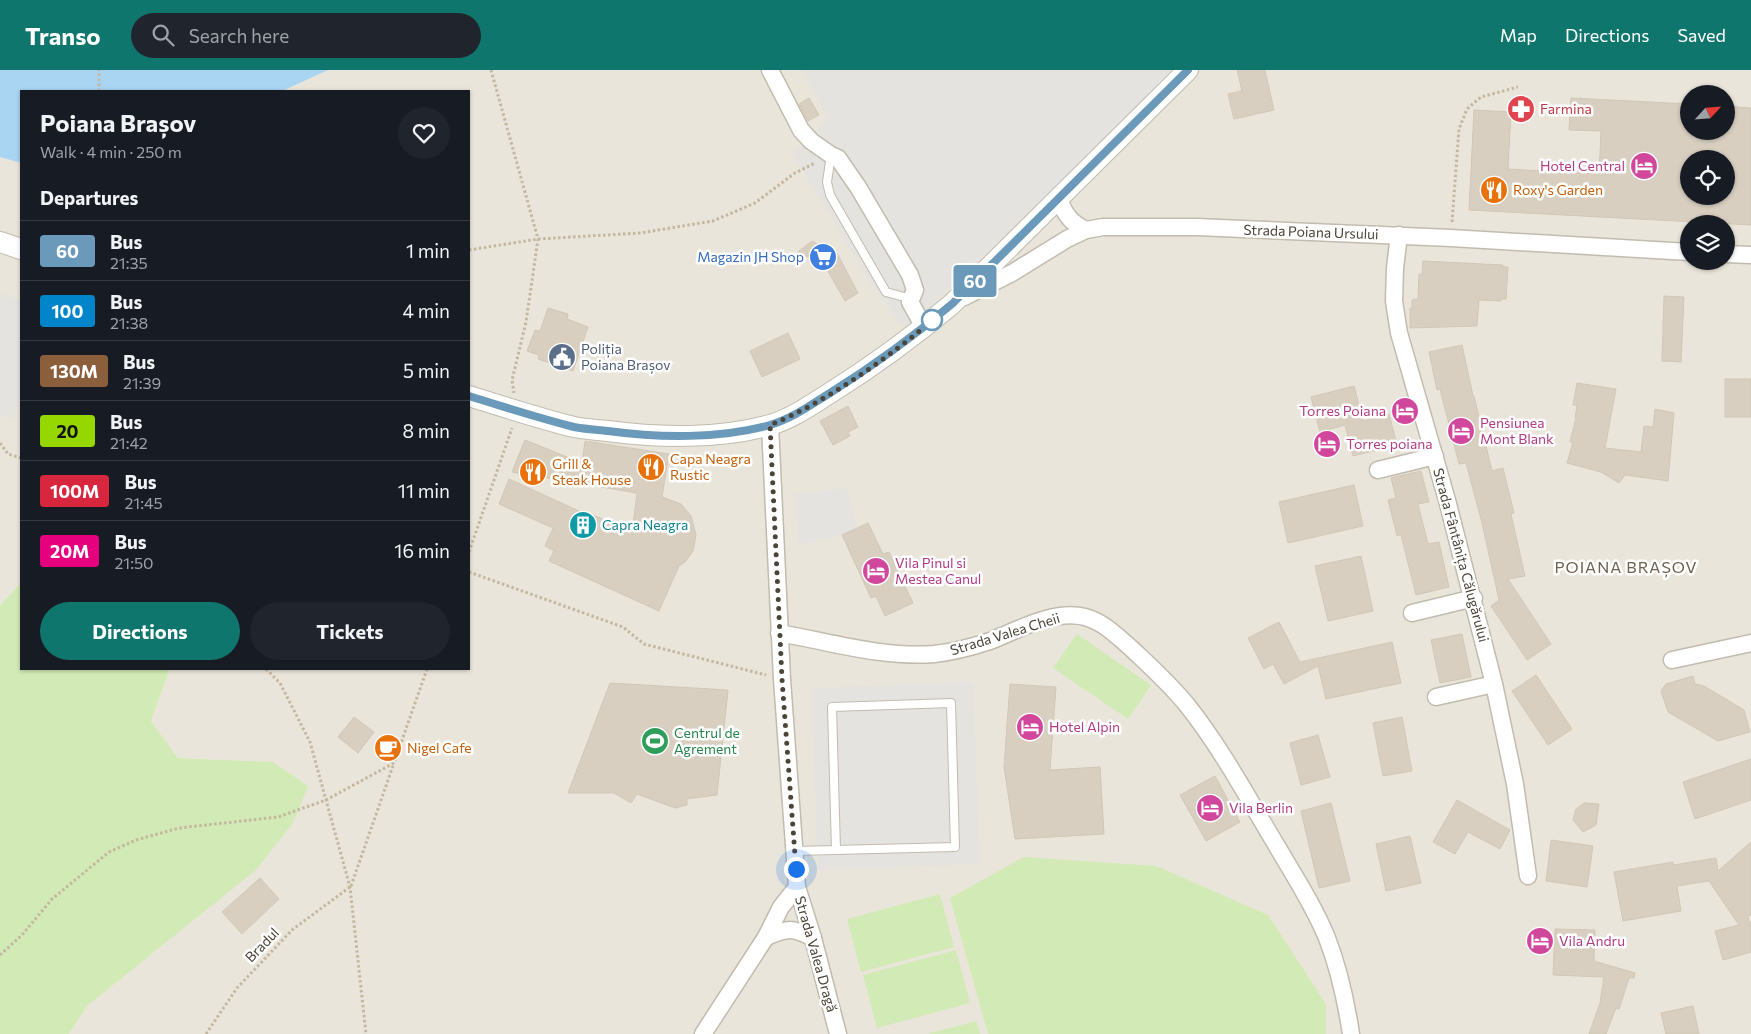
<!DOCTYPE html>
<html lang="en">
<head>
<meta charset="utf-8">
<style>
	body { margin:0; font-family:Commissioner,sans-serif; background:#20242c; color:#f1f3f6; height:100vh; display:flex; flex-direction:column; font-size:19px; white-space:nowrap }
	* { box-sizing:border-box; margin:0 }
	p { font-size:16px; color:#9ea1a6 }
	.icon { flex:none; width:28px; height:28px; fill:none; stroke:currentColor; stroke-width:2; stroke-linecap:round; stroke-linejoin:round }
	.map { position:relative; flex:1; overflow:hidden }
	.drawer { position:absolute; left:20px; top:20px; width:450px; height:580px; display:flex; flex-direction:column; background:#171b24; border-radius:0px; box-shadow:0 1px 4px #0004 }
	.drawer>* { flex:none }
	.badge { padding:0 10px; border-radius:4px; font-size:18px; line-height:32px }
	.needle { width:32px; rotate:64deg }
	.controls { position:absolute; left:1680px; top:15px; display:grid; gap:10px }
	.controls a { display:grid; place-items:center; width:55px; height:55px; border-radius:50%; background:#171b24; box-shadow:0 1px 4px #0004; font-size:25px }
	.you { position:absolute; width:25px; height:25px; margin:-12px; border:4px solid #fff; border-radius:50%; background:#1a73e8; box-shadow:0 0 0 8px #1a73e833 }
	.map>.badge { position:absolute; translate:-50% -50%; box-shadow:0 0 0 2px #fff }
	h2 { padding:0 20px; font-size:19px; line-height:45px }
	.round { display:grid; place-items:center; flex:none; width:52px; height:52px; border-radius:26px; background:#20242c }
	.head { display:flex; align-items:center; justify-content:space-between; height:85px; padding:0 20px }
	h1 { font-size:24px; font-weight:700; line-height:38px }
	.button { display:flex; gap:10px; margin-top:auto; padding:10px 20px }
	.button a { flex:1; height:58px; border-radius:30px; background:#0f766e; color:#fff; font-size:20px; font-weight:700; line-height:58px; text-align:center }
	.button a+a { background:#20242c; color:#f1f3f6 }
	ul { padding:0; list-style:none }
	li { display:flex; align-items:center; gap:15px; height:60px; padding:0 20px; border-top:1px solid #363941 }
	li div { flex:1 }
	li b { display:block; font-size:19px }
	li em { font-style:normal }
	li .badge { min-width:55px; font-weight:700; text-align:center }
	header { display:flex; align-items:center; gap:30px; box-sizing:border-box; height:70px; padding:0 25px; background:#0f766e; color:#fff }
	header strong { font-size:24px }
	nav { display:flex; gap:28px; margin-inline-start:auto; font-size:18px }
	.search { width:350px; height:45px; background:#20242c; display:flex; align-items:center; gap:12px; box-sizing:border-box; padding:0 18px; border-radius:28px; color:#9ea1a6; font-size:19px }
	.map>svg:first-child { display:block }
	.residential { fill:#eae5da; fill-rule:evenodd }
	.green { fill:#d2eab5 }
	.parking { fill:#e5e3e0 }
	.water { fill:#a9d4f2 }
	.building { fill:#d8cfc1; stroke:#d3c7b4; fill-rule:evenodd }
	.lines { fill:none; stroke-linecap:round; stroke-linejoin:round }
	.service-casing { stroke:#c2bbae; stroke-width:10 }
	.minor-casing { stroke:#c2bbae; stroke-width:19 }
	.tertiary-casing { stroke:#c2bbae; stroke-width:22 }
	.path { stroke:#c4b79f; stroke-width:3; stroke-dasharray:2.5 2.5; stroke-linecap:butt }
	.service { stroke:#fff; stroke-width:8 }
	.minor { stroke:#fff; stroke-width:16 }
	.tertiary { stroke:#fff; stroke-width:20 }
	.line-casing { stroke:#fff; stroke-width:11 }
	.line { stroke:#6b99ba; stroke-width:8 }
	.walk { stroke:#4b4439; stroke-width:5; stroke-dasharray:0 9 }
	.stop-dot { fill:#fff; stroke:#6b99ba; stroke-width:2.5 }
	.labels { text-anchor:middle; stroke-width:5; stroke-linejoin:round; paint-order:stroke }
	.health-label { font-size:14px; fill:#be3a42; stroke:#fff; text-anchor:start }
	.hotel-label { font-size:14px; fill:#b23c85; stroke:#fff; text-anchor:start }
	.food-label { font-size:14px; fill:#c56008; stroke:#fff; text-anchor:start }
	.street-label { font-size:14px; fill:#4b4439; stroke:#fff }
	.shop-label { font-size:14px; fill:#366cbe; stroke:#fff; text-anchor:end }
	.service-label { font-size:14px; fill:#4e5e75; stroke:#fff; text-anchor:start }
	.culture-label { font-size:14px; fill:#0d838f; stroke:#fff; text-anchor:start }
	.leisure-label { font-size:14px; fill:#27864d; stroke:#fff; text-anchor:start }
	.quarter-label { font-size:16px; letter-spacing:1px; fill:#6e6250; stroke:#fff }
</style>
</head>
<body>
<header>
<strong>Transo</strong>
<div class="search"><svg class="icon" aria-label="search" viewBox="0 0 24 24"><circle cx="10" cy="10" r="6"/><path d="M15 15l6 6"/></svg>Search here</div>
<nav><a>Map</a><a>Directions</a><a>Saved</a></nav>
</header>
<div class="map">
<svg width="1751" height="964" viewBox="0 0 1751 964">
	<rect width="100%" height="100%" fill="#f6f3ec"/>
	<path class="residential" d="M0,0H1751V964H1326V934L986,957L988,964H69L88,935L307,716L273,692L178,688L151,651L170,599H469V21H21V513L2,533L0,537ZM1689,24H1726V61H1689ZM1689,89H1726V126H1689ZM1689,154H1726V191H1689Z"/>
	<g class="green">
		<path d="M21,513V599H170L151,651L178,688L273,692L308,716L293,753L256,800L88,935L69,964H0V537L2,533Z"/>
		<path d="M1077,564L1151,615L1128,649L1053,598Z"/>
		<path d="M1024,787L1156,796L1268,845L1326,934V964H988L950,828Z"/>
		<path d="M940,824L954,877L861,902L847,849Z"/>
		<path d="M956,880L970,933L877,958L863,905Z"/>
		<path d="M976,951L980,964H927Z"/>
	</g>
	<g class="parking">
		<path d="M802,0H1176L906,260L872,216L792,83L828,49Z"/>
		<path d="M0,223L21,231V326L12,350L0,345Z"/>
		<path d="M847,418L857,458L842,465L799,475L795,424Z"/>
		<path d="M973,612L980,794L818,800L811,618Z"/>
	</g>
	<path class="water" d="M0,0H328L282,21H21V93L0,87Z"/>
	<g class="building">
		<path d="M1237,0H1265L1274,40L1234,49L1228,24L1242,21Z"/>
		<path d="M809,28L819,45L808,51L799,34Z"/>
		<path d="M1571,28L1689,34V61H1726V36L1751,38V155L1469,140L1474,40L1511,42L1508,99L1599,104L1601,61L1569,60ZM1689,89H1726V126H1689Z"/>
		<path d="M812,171L838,185L858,223L845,231L825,196L798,182Z"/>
		<path d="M1423,191L1503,195V197H1508L1506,229H1501V231L1479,230L1477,256L1410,258V238H1412V230L1418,229L1419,204L1422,205Z"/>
		<path d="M1664,226L1684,227L1681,292L1662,291Z"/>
		<path d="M548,238L568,244L567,249L588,257L573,301L538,289L539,285L527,281L535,260L540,261Z"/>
		<path d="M788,263L800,289L762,307L750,281Z"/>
		<path d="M1462,275L1473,326H1474L1492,401L1503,398L1514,443L1511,444L1525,506L1508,509L1551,574L1527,590L1491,536L1499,530L1482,453L1466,393L1459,394L1440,319L1437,320L1429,282Z"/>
		<rect x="1725" y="309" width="26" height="38"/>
		<path d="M1577,313L1616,319L1605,378L1641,382L1644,356L1653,357L1655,339L1674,343L1668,411L1625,405L1619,413L1601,402L1567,393L1573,372H1570L1576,348H1575L1577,335H1573Z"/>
		<path d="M1354,316L1363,351L1389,344L1397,375L1353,386L1345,355L1320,362L1311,327Z"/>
		<path d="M848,336L858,357L848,362L850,366L833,375L820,351Z"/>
		<path d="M525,370L582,393L585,371L669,384L662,427L681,434L691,446L696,465L693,481L685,492L679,496L659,541L549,491L554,481L545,476L553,458L499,434L509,409L592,447L593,445L632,462L637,423L512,402Z"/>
		<path d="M1421,401L1429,432L1418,434L1428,474L1439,472L1449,517L1416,525L1401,465L1397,466L1388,430L1396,428L1391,408Z"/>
		<path d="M1354,415L1363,456L1288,473L1279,432Z"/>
		<path d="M868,453L883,484L889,482L913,533L885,546L876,526L871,528L842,465Z"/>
		<path d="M1361,486L1373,541L1328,551L1315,496Z"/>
		<path d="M1279,552L1300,592L1392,572L1401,613L1326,629L1318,596L1284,614L1273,594L1264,599L1248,568Z"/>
		<path d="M1462,564L1471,607L1440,613L1431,570Z"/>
		<path d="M1536,605L1572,659L1548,675L1512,621Z"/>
		<path d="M1693,606L1695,614L1704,616L1744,640L1750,662L1718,671L1668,642L1661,621L1666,614Z"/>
		<path d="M610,613L728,620L717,725L687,729V735L675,738L637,724L631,733L614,723H568Z"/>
		<path d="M1010,614L1056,617L1050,700L1100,697L1104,764L1015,769L1004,697Z"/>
		<path d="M354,647L374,662L358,683L338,667Z"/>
		<path d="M1402,647L1412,701L1383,706L1373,653Z"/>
		<path d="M1318,665L1330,707L1301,715L1290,673Z"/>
		<path d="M1751,689V730L1695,749L1683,712Z"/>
		<path d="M1215,706L1240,752L1206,771L1180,725Z"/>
		<path d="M1457,730L1510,760L1500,779L1468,762L1455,784L1433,772Z"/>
		<path d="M1331,733L1350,811L1319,818L1301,741Z"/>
		<path d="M1584,733L1599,734L1596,755L1583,762L1573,750L1576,739Z"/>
		<path d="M1410,766L1421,813L1386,821L1376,774Z"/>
		<path d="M1551,770L1593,776L1587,817L1546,811Z"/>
		<path d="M1751,772V845L1748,846L1749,852H1751V882L1723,890L1715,861L1739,855L1709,811L1677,816L1681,841L1623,851L1614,802L1673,792V795L1716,788L1718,801Z"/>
		<path d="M260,808L279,829L242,864L222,842Z"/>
		<path d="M1555,859L1595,860L1594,891L1635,903L1634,908H1629L1619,939L1616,938L1606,964H1589L1600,933L1604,907L1553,905Z"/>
		<path d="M1693,936L1699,964H1666L1661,943Z"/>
	</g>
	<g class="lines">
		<g class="service-casing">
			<g id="service">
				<path d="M831,85L827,112L830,125L886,222L908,228"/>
				<path d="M794,781L955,777L951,633L832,637L836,780"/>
			</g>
		</g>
		<g class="minor-casing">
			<g id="minor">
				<path d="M770,0L801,60L811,71L831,85L838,88L858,117L910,205L915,220L910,232L924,257"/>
				<path d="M1059,128C1064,144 1071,153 1086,160"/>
				<path d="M1399,165L1395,198L1394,231L1399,263L1447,430L1494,614L1515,714L1528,806"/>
				<path d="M1726,184L1751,185"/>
				<path d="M964,227L1012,203L1067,169L1086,160L1103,157H1197L1451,168L1689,182"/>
				<path d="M770,355L782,609L797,817L813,868L838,964"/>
				<path d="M1378,400L1435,386"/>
				<path d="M1412,543L1474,528"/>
				<path d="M779,563C831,572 882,588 934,584C954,582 972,577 990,571C1018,560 1054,539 1085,547C1104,552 1118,567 1132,579C1151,597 1171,615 1187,635C1222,679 1249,730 1278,778C1295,807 1314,836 1327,868C1339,899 1346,931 1351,964"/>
				<path d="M1672,590L1751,573"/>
				<path d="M1436,627L1494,614"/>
				<path d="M766,867C788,858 792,857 813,868"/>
				<path d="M703,964L766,867L781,837L797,817"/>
			</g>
		</g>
		<g class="tertiary-casing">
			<g id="tertiary">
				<path d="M0,172L21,179"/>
				<path d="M469,326C504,337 538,348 574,357C585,359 597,360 608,361C659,368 720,369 770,355C791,349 811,335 830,323C873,296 914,266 952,234L1188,0"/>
			</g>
		</g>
		<g class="path">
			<path d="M491,0L538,169L526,252L512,310L514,323"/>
			<path d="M99,21V0"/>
			<path d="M1452,152L1459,59L1467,39L1481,27L1518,17"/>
			<path d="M469,180L538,169L640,163L713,151L755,133L795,103L815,93"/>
			<path d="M0,373L8,384L21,388"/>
			<path d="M469,482L512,358"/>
			<path d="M469,502L623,557L644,574L766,605"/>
			<path d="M266,599L280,613L310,672L350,817L366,964"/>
			<path d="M351,816L394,693"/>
			<path d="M0,885L22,865L52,829L109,782L136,770L179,758L278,747L326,730L394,693L427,599"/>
			<path d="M206,964L237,918L292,860L350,817"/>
		</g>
		<use href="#service" class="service"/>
		<use href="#minor" class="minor"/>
		<use href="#tertiary" class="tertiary"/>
	</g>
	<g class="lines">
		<g class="line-casing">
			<path id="line" d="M469,326C504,337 538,348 574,357C585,359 597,360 608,361C659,368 720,369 770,355C791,349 811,335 830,323C873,296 914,266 952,234L1188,0"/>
		</g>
		<use href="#line" class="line"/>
		<path class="walk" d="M796,799L782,609L770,355C829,331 890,286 939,245L932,250"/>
	</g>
	<defs>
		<g id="pharmacy-disc" transform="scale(1.4375)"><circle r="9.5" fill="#e0444e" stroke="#fff"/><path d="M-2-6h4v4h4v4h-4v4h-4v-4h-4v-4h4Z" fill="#fff"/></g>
		<g id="hotel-disc" transform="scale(1.4375)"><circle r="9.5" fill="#d1479c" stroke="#fff"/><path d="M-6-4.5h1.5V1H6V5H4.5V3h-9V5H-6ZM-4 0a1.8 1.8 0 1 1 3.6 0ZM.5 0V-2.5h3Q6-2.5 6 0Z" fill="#fff"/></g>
		<g id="restaurant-disc" transform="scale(1.4375)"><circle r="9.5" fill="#e8710a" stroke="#fff"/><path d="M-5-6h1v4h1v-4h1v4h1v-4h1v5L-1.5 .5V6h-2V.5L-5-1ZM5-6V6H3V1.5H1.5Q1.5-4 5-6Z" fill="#fff"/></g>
		<g id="supermarket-disc" transform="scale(1.4375)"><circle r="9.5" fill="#3f7fe0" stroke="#fff"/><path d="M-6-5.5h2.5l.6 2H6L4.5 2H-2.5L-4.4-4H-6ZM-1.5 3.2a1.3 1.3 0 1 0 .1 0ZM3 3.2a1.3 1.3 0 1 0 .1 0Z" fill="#fff"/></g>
		<g id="civic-disc" transform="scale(1.4375)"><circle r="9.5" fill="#5c6f8a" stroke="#fff"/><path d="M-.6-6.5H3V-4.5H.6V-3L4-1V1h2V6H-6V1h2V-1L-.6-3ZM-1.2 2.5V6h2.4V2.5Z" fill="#fff"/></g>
		<g id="building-disc" transform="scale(1.4375)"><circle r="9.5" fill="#0f9aa8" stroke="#fff"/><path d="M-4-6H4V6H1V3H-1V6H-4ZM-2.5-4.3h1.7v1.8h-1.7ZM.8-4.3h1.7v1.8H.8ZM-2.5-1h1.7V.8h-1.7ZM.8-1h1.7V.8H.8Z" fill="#fff"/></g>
		<g id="stadium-disc" transform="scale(1.4375)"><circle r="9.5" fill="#2e9e5b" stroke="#fff"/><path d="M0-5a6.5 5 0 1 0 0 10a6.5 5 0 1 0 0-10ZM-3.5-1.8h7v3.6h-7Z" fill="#fff"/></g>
		<g id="cafe-disc" transform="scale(1.4375)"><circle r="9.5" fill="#e8710a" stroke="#fff"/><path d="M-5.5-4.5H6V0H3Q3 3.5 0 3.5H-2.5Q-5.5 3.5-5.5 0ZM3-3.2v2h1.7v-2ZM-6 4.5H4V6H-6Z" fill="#fff"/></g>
	</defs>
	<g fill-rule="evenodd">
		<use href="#pharmacy-disc" x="1521" y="39"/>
		<use href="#hotel-disc" x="1644" y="96"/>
		<use href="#restaurant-disc" x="1494" y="120"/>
		<use href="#supermarket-disc" x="823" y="187"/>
		<use href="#civic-disc" x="562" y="287"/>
		<use href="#hotel-disc" x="1405" y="341"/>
		<use href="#hotel-disc" x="1461" y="361"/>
		<use href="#hotel-disc" x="1327" y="374"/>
		<use href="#restaurant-disc" x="651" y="397"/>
		<use href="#restaurant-disc" x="533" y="402"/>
		<use href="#building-disc" x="583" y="455"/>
		<use href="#hotel-disc" x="876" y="501"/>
		<use href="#hotel-disc" x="1030" y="657"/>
		<use href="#stadium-disc" x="655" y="671"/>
		<use href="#cafe-disc" x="388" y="678"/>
		<use href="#hotel-disc" x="1210" y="738"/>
		<use href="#hotel-disc" x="1540" y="871"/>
	</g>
	<circle class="stop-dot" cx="932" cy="250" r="10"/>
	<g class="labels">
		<g class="health-label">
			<text x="1540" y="44">Farmina</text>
		</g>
		<g class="hotel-label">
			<text x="1625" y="101" text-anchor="end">Hotel Central</text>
			<text x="1386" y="346" text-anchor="end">Torres Poiana</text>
			<text x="1480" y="358">Pensiunea<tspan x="1480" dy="16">Mont Blank</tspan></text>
			<text x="1346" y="379">Torres poiana</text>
			<text x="895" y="498">Vila Pinul si<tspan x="895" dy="16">Mestea Canul</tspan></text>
			<text x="1049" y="662">Hotel Alpin</text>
			<text x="1229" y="743">Vila Berlin</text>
			<text x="1559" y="876">Vila Andru</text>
		</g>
		<g class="food-label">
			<text x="1513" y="125">Roxy's Garden</text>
			<text x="670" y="394">Capa Neagra<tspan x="670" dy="16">Rustic</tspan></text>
			<text x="552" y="399">Grill &amp;<tspan x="552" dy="16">Steak House</tspan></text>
			<text x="407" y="683">Nigel Cafe</text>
		</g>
		<g class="street-label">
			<text transform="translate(1311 162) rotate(2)" y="5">Strada Poiana Ursului</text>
			<text transform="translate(1461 485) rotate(75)" y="5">Strada Fântânița Călugărului</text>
			<text transform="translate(1005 564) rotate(-17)" y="5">Strada Valea Cheii</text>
			<text transform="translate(262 875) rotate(-46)" y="5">Bradul</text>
			<text transform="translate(816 884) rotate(74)" y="5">Strada Valea Dragă</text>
		</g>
		<g class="shop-label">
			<text x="804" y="192">Magazin JH Shop</text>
		</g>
		<g class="service-label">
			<text x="581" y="284">Poliția<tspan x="581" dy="16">Poiana Brașov</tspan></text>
		</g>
		<g class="culture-label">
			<text x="602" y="460">Capra Neagra</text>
		</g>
		<g class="leisure-label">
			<text x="674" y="668">Centrul de<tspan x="674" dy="16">Agrement</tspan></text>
		</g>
		<g class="quarter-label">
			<text x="1626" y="503">POIANA BRAȘOV</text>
		</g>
	</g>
</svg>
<div class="controls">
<a><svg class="needle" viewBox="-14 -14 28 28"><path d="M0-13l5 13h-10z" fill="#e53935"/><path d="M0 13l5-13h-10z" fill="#9ea1a6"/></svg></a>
<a><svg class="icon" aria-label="locate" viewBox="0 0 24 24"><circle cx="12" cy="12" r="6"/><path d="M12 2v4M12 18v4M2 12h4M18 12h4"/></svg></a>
<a><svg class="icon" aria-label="layers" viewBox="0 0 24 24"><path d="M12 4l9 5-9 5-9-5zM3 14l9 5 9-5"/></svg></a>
</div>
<div class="you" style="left:796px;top:799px"></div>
<b class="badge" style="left:975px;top:211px;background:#6b99ba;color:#fff">60</b>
<section class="drawer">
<div class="head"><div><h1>Poiana Brașov</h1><p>Walk · 4 min · 250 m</p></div><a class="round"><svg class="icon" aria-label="heart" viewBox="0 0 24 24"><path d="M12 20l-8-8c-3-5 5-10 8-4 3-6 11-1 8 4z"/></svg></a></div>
<h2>Departures</h2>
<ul>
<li><span class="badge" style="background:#6b99ba;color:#fff">60</span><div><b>Bus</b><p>21:35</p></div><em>1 min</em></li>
<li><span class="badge" style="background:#0085ca;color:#fff">100</span><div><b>Bus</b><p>21:38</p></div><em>4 min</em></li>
<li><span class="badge" style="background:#8b5e3c;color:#fff">130M</span><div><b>Bus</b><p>21:39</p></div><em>5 min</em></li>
<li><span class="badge" style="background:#96d700;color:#111">20</span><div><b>Bus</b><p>21:42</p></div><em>8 min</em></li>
<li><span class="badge" style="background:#d7263d;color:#fff">100M</span><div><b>Bus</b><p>21:45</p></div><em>11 min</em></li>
<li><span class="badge" style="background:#e6007e;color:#fff">20M</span><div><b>Bus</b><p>21:50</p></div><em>16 min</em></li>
</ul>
<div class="button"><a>Directions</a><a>Tickets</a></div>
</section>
</div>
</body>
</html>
